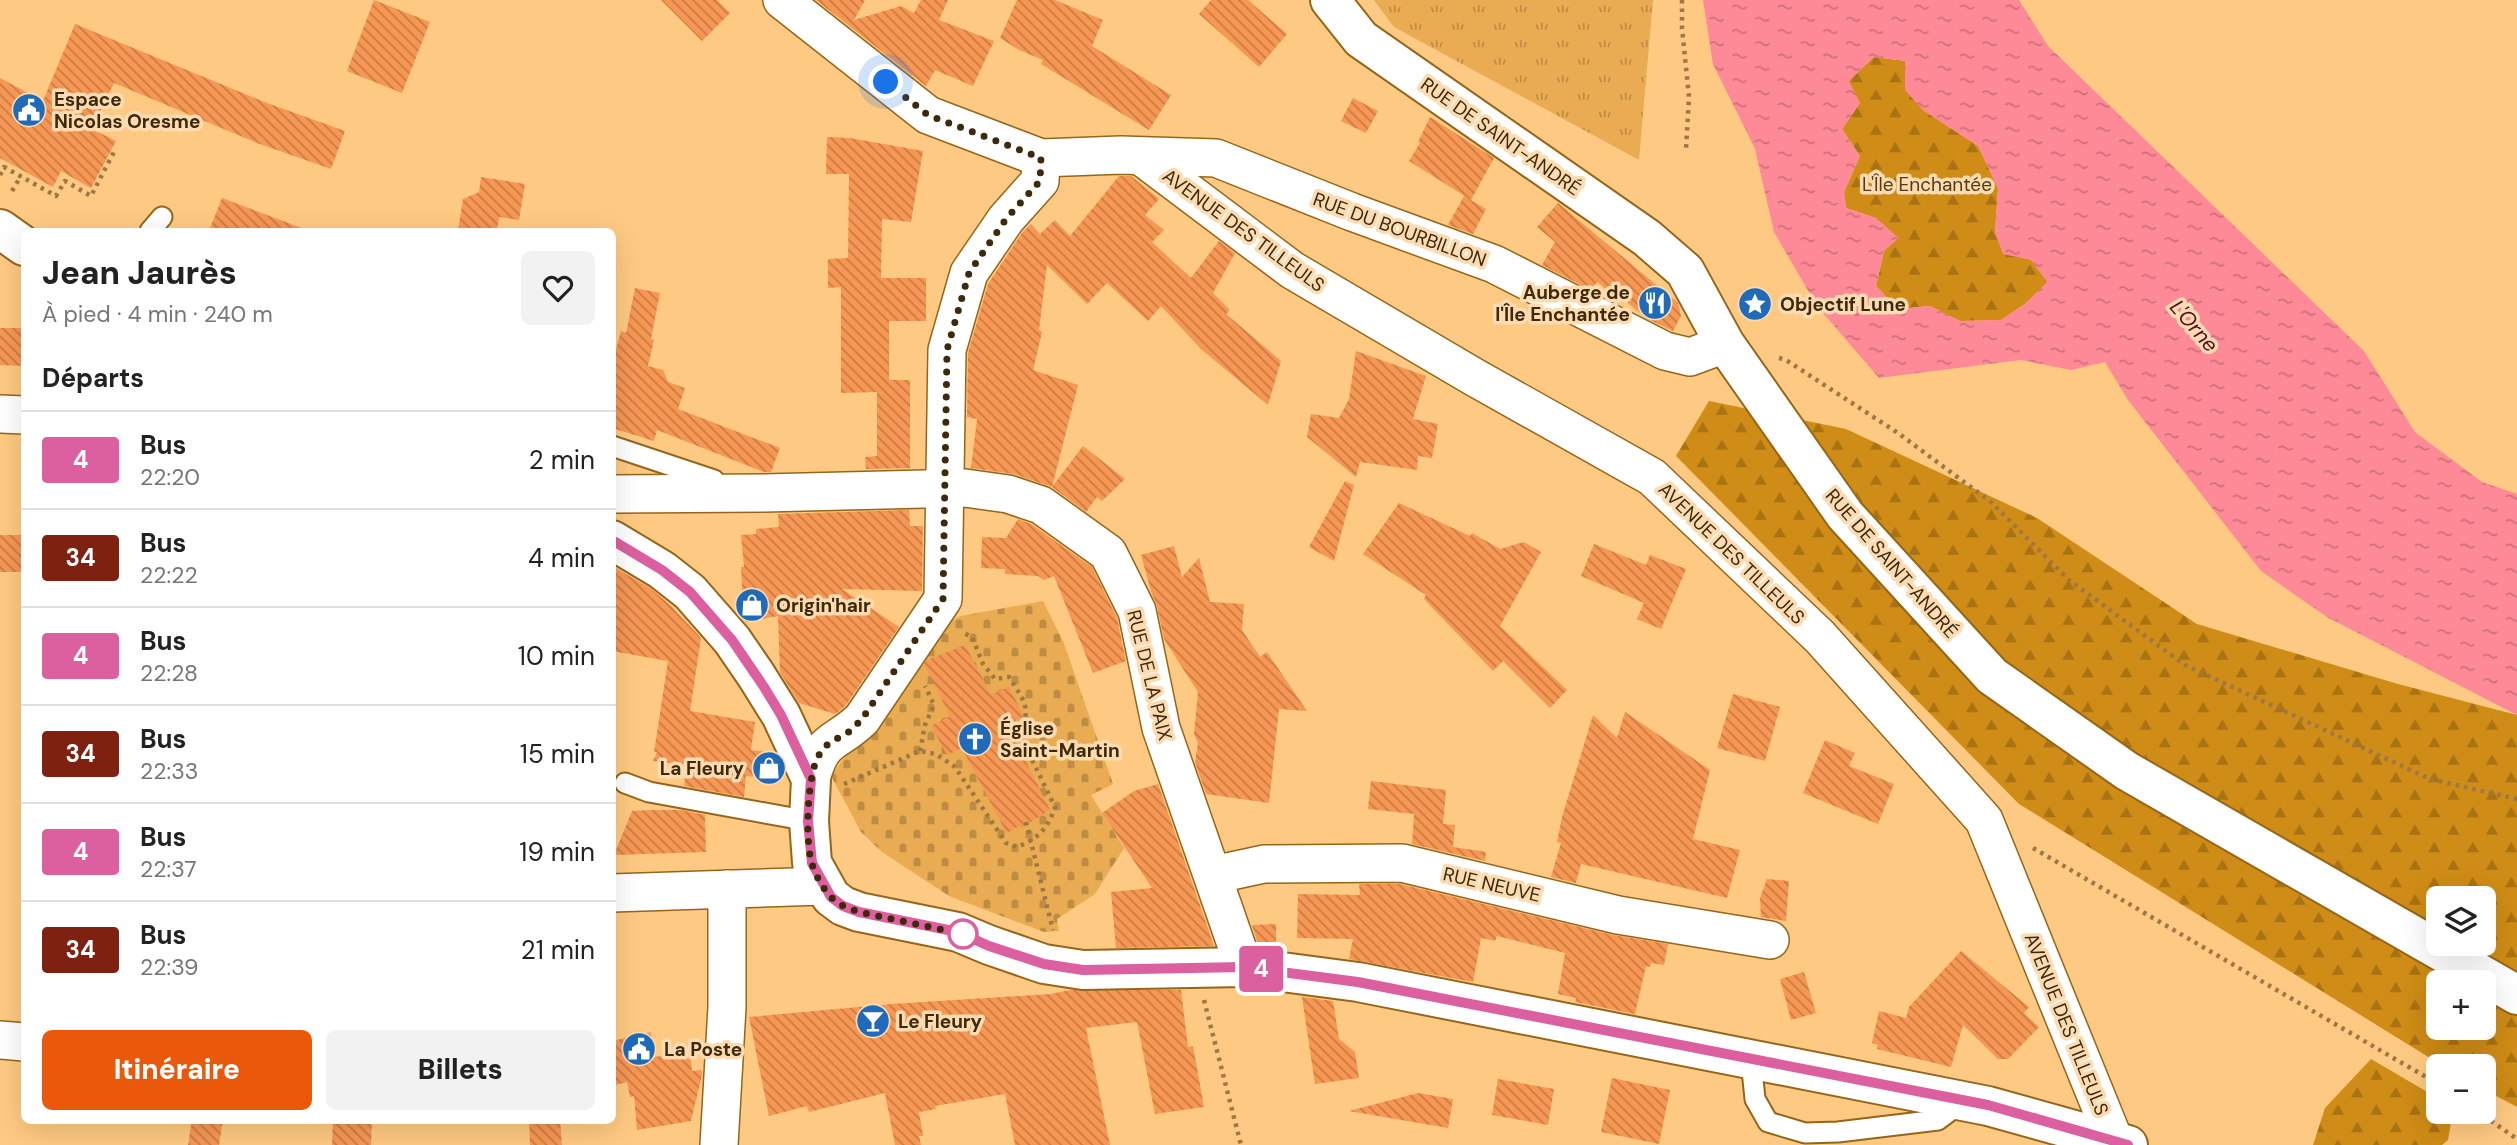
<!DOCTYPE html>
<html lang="fr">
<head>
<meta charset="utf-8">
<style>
	body { margin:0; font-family:"DM Sans",sans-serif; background:#f2f2f2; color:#222; height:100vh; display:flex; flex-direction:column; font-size:26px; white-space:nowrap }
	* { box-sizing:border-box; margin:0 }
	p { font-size:23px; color:#767676 }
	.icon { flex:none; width:38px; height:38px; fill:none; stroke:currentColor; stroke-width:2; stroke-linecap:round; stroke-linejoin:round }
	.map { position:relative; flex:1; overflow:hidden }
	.details { position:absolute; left:21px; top:228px; width:595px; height:896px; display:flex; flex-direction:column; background:#fff; border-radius:10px; box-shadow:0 7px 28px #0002 }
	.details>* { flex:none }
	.badge { padding:0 14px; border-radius:5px; font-size:24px; line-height:46px }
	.buttons { position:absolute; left:2426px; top:886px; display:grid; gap:14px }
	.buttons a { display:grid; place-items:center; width:70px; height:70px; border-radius:10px; background:#fff; box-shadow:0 7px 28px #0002; font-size:35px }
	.you { position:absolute; width:35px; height:35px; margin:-18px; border:5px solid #fff; border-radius:50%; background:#1a73e8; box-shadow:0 0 0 10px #1a73e833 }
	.map>.badge { position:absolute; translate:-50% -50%; box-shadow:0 0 0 4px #fff }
	h2 { padding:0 21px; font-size:26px; line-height:63px }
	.round { display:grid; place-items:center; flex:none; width:74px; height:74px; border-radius:10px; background:#f2f2f2 }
	.head { display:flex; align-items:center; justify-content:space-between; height:119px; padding:0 21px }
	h1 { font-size:33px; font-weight:800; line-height:52px }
	.cta { display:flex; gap:14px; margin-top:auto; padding:14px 21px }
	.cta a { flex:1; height:80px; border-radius:10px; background:#ea580c; color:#fff; font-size:28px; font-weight:800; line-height:80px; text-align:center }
	.cta a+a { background:#f2f2f2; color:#222 }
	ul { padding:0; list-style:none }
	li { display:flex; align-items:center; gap:21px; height:98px; padding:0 21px; border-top:2px solid #e0e0e0 }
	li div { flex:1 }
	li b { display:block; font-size:26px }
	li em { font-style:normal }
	li .badge { min-width:77px; font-weight:700; text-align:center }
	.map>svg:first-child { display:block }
	.grass { fill:url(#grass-tufts) }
	.forest { fill:url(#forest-firs); fill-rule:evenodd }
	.cemetery { fill:url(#cemetery-stones) }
	.water { fill:url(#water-ripples); fill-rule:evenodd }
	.building { fill:url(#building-back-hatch) }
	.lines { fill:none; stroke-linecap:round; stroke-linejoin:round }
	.service-casing { stroke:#966618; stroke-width:23 }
	.minor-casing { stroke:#966618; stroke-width:40 }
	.tertiary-casing { stroke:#966618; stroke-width:42 }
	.path { stroke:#9d7845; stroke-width:4.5; stroke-dasharray:3.5 5; stroke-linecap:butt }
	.service { stroke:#fff; stroke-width:19 }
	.minor { stroke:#fff; stroke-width:37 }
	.tertiary { stroke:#fff; stroke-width:38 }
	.line-casing { stroke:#fff; stroke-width:16 }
	.line { stroke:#dc5f9f; stroke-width:10 }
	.walk { stroke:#3e290a; stroke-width:7; stroke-dasharray:0 12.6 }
	.stop-dot { fill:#fff; stroke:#dc5f9f; stroke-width:3.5 }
	.labels { text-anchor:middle; stroke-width:7; stroke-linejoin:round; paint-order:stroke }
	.poi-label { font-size:19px; font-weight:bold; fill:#3e290a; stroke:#fbdbb2; text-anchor:start }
	.street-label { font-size:19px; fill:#3e290a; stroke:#fbdbb2 }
	.park-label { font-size:19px; fill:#563b10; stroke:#fbdbb2 }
	.water-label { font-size:21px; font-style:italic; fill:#540c1d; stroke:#fbdbb2 }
</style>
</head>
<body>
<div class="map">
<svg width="2517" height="1145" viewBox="0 0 2517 1145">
	<defs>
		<pattern id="grass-tufts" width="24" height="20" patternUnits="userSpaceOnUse" patternTransform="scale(1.75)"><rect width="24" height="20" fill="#eaac53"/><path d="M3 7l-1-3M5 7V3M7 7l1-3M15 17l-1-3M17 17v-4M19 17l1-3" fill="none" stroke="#bf8c43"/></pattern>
		<pattern id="forest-firs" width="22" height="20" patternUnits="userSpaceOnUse" patternTransform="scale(1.75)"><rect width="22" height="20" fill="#cf8c16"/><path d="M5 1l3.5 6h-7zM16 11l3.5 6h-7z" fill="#a97212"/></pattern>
		<pattern id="cemetery-stones" width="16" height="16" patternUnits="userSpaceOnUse" patternTransform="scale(1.75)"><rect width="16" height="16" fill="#eaac53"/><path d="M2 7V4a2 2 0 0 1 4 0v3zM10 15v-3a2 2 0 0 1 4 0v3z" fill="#bf8c43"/></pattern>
		<pattern id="water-ripples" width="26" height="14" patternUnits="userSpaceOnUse" patternTransform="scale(1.75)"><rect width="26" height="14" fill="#fe8997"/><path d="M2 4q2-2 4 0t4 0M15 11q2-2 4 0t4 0" fill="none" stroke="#cf7079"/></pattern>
		<pattern id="building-back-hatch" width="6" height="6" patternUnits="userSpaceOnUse" patternTransform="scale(1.75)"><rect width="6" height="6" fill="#f79754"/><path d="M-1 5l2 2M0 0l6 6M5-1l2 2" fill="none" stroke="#c97b44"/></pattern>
	</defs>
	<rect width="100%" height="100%" fill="#fec982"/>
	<path class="grass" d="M1374,0H1653L1639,160L1394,27Z"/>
	<g class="forest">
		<path d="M1874,57L1906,61V90L1923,110L1978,146L1998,188L1995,233L2031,260L2048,282L2025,304L2001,320L1960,321L1930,306L1898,309L1876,286L1884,251L1876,218L1846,208L1844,192L1860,156L1842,129L1860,103L1848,81Z"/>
		<path d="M1709,401L1846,429L2037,518L2197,624L2398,684L2517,715V1107L2483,1089V1066H2443L2019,804L1676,456ZM2438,898H2483V943H2438ZM2438,982H2483V1027H2438Z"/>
		<path d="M2371,1059L2436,1097L2438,1111H2444L2451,1122L2448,1140L2442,1145H2313L2325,1108Z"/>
	</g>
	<path class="cemetery" d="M1043,601L1063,641L1113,784L1091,795L1124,848L1095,894L1057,919L1059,931L1044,932L949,896L882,852L861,832L831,776L938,626L961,616Z"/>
	<path class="water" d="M1703,0H2019L2048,46L2364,351L2415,432L2482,482L2517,494V715L2327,617L2261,571L2128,400L2105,362L2071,370L2021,360L1879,378L1817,306L1774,232L1755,149L1713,64ZM1874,57L1905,61V90L1923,110L1978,146L1998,188L1995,233L2003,254L2031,260L2047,282L2025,304L2001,320L1960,321L1930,306L1898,309L1876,286L1884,251L1899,238L1876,218L1846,208L1844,192L1860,156L1842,129L1860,103L1849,81Z"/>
	<g class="building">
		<path d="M374,0L430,22L402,93L347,71Z"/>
		<path d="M661,0H717L730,13L702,41Z"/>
		<path d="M816,0H865L854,20L901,6L914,13L921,0H948L939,20L994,41L973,86L935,70L926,86Z"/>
		<path d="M1017,0H1055L1103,20L1092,46L1171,95L1149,130L1041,64L1043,60L1019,50L1000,38Z"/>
		<path d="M1211,0H1248L1287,34L1259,67L1199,14Z"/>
		<path d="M75,24L267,103L345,131L331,169L257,143L114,83L92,129L116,141L91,188L61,171L53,187L0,158V78L43,101Z"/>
		<path d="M1353,98L1378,111L1366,133L1341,121Z"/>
		<path d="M1430,117L1494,158L1471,200L1409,161L1420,143L1418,142Z"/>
		<path d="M827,137L850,138L923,151L911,222L882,219L881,278H926V321H889V380H910V468L866,469L865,457L877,456V392L841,393V287L828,288V259L848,258L849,174H826Z"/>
		<path d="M1119,176H1131L1159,199L1145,215L1164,230L1152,242L1191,278L1219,241L1235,253L1213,293L1230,310L1226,314L1281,361L1268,405L1201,349L1161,306L1148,321L1107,283L1087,304L1047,265L1039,330L1042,332L1033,370L1078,385L1052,487L1014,474L971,468L977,419L967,417L968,353L988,284L1022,233L1031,224L1040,234L1055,220L1070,236Z"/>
		<path d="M481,177L525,184L519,220L499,217L497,231H458L463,199L479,192Z"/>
		<path d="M1464,196L1486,209L1473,234L1448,225Z"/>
		<path d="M222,198L304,229L303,231H209Z"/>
		<path d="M1558,203L1678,303L1681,316L1673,331L1646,318L1617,294L1615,296L1597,282L1591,290L1542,265L1555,242L1537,227Z"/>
		<path d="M635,288L660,293L651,339L654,340L648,366L663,370L668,382L685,388L678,409L780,448L771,472H764L657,430L654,441L612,428V364L621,331L626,333Z"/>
		<path d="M0,328H24V366L0,365Z"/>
		<path d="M1356,351L1426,376L1413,419L1438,424L1432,458L1418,456L1417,470L1360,462L1356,477L1307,437L1311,414L1339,418L1349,399Z"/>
		<path d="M1083,446L1125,479L1102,501L1097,497L1086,512L1052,487Z"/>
		<path d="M1345,481L1354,485L1334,561L1309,547Z"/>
		<path d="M1399,503L1470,536L1472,533L1500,549L1524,542L1541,552L1500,626L1567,690L1550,708L1503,661L1493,671L1424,599L1426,595L1363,554Z"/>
		<path d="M909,510L910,526H923L922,591L842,589L899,627L846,705L839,711L835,714L799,703L780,672L778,616L746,622L744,620L741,567H744L741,535L756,534V529L779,527L778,514Z"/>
		<path d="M1018,519L1031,524L1092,567L1117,618L1126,661L1093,673L1054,576L1044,580L1038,576L1005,574V569L981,568L982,537L1006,538Z"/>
		<rect x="0" y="535" width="24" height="37"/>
		<path d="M1594,544L1646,565L1650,555L1686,569L1661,629L1637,619L1644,603L1581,576Z"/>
		<path d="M1174,546L1182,577L1199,558L1210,602L1244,604L1242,630L1260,657L1267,652L1307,711L1279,709L1269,803L1206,794L1195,762L1198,743L1194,734L1198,692L1164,639L1157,606L1151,591L1141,555Z"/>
		<path d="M612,566L650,588L669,604L701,638L690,711L755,722L751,750L775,753L780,765L777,779L746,776L744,797L684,786L687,765L653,761L657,752H654L668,661L612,651Z"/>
		<path d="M965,645L991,694L1009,687L1024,716L1008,725L1050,810L1021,828L1019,826L1009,832H1006L962,748L947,755L931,726L950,716L924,664L927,660Z"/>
		<path d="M1733,694L1780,707L1765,761L1717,748Z"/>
		<path d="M1625,712L1710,770L1693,839L1740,850L1727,898L1581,864L1576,883L1551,877L1561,843L1557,842L1562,817L1593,715L1617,738Z"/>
		<path d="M1825,740L1855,753L1849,766L1894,784L1878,824L1803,793Z"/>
		<path d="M1371,781L1446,790L1443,824L1455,825L1453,847L1486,852L1485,861L1412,844L1414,814L1368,809Z"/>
		<path d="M1158,784L1214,946L1116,948L1111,892L1152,888L1102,813L1134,791Z"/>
		<path d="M648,810H681L705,815L706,852L614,855L632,811Z"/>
		<path d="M1767,879L1789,881L1786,921L1761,917L1760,898Z"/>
		<path d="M1359,884H1400L1613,935L1668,944L1664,965L1651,963L1650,967L1646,966L1635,1014L1575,1002L1576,998L1558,994L1565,953L1497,936L1495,941L1481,938L1473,982L1349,959L1353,939L1297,938L1298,894L1360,895Z"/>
		<path d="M1276,924V949L1259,947L1252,925Z"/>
		<path d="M1961,951L2029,1007L2024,1013L2039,1027L2008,1059H1998L1963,1025L1951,1067L1877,1049L1878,1045L1872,1043L1879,1011L1906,1018L1909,1007Z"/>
		<path d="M1804,972L1816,1013L1791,1020L1780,979Z"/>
		<path d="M1070,990H1181L1188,1047L1193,1046L1204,1107L1155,1114L1137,1022L1086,1028L1110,1145H1015L1005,1094L935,1106L936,1109L919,1112L923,1136H919L921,1145H895L885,1093L809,1112L807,1106L769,1116L749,1017L892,1004L1050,994Z"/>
		<path d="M1302,997L1333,1001L1339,1039L1355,1052L1359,1078L1315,1084Z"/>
		<path d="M651,1032L653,1057L690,1053L692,1071L702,1070V1075L691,1121L637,1130L634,1096L630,1097L627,1082L612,1086V1041Z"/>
		<path d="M1612,1078L1670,1090L1659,1144L1601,1132Z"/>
		<path d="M1498,1079L1554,1089L1548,1125L1492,1115Z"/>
		<path d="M1418,1093L1453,1099L1448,1128L1349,1111Z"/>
		<path d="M192,1120H223L219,1145H188Z"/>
		<path d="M333,1120H372L371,1145H332Z"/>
		<path d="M529,1120H560L562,1145H530Z"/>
	</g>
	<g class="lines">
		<g class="service-casing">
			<g id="service">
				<path d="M150,231L162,217"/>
				<path d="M612,446L714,480L721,488"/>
				<path d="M625,783L649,792L809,821"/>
				<path d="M1751,1060L1755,1099L1768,1122L1805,1133L1838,1132L1938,1120L1962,1102"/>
			</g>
		</g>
		<g class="minor-casing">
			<g id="minor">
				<path d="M782,0L928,115L1041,158L1121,155L1216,158L1352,212L1494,264L1665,351L1690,357L1725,344"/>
				<path d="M1142,157L1292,270L1474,377L1652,477L1820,637L1984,820L2114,1140"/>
				<path d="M0,414L24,415"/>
				<path d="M612,494L764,493L965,488L1008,494L1041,505L1108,553L1137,611L1161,728L1244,967"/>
				<path d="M811,779C823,735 834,746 862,719L943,599L947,350L969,273L1006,219L1040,181L1041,158"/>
				<path d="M1213,875L1264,864L1402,863L1618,915L1770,940"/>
				<path d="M612,893L823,886"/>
				<path d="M0,1040L24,1042"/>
				<path d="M719,1145L727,1007V889"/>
			</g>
		</g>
		<g class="tertiary-casing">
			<g id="tertiary">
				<path d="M1330,0L1361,39L1647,238L1685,271L1725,344L1845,515L1992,676L2127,771L2517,995"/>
				<path d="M0,229L24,246"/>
				<path d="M612,540L662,570L690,592L732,640L756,675L781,715L811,779L809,821L812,863L831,897L843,906L859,912L958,932L989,945L1044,964L1083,970L1244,967L1358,982L1988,1106L2128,1145"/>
			</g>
		</g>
		<g class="path">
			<path d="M1682,0V28L1689,97L1686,149"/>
			<path d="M0,175L4,167L56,196L65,181L91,196L116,148"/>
			<path d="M12,191L21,176"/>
			<path d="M1779,358L1786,360L1898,433L1991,502L2069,580L2185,665L2430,779L2517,799"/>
			<path d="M920,751L925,725L934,705L925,686"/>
			<path d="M844,784L920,751L936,754L955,767L1006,843L1017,847C1037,839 1048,829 1055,807L1019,733C1033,707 1023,700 1009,677L995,679L983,664L972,637L962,632"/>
			<path d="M1026,822L1053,930"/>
			<path d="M2033,848L2438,1084"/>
			<path d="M1204,1000L1241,1145"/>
			<path d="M2477,1111L2517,1139"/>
		</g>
		<use href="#service" class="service"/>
		<use href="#minor" class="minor"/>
		<use href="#tertiary" class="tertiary"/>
	</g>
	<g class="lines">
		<g class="line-casing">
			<path id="line" d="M612,540L662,570L690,592L732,640L764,687L781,715L811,779L808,821L812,863L831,897L843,906L859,912L958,932L989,946L1044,964L1083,970L1244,967L1358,982L1988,1105L2128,1145"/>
		</g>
		<use href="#line" class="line"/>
		<path class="walk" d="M886,82L928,115L1041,158L1040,181L1006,219L969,273L947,350L943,599L862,719C857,724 852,730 846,734C834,740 824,744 818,757C807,777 805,842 812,864C815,874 823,889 831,897C838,905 849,908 859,912L963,934"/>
	</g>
	<defs>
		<g id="civic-disc" transform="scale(1.75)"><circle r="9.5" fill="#206aba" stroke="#fbdbb2"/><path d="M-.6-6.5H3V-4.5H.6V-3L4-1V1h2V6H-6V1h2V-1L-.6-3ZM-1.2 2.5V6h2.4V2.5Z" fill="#fff"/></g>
		<g id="restaurant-disc" transform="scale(1.75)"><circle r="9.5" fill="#206aba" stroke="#fbdbb2"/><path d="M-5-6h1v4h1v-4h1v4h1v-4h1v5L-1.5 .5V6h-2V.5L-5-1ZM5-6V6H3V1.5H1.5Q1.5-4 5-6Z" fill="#fff"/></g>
		<g id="sight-disc" transform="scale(1.75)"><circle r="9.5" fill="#206aba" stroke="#fbdbb2"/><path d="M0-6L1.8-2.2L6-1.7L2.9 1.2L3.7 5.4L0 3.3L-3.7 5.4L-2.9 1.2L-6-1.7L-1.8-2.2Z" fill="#fff"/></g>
		<g id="shop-disc" transform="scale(1.75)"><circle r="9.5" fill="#206aba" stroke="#fbdbb2"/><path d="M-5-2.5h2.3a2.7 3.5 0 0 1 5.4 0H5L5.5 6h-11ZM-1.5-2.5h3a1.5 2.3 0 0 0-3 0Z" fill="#fff"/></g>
		<g id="church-disc" transform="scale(1.75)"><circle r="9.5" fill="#206aba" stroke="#fbdbb2"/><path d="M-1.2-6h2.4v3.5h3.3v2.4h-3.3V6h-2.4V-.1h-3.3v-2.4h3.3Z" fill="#fff"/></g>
		<g id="bar-disc" transform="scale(1.75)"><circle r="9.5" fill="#206aba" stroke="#fbdbb2"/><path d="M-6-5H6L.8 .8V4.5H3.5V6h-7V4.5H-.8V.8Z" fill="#fff"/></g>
	</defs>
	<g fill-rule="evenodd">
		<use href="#civic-disc" x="29" y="110"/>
		<use href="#restaurant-disc" x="1655" y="303"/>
		<use href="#sight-disc" x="1755" y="304"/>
		<use href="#shop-disc" x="752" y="605"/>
		<use href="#church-disc" x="975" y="739"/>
		<use href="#shop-disc" x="769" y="768"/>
		<use href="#bar-disc" x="873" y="1021"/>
		<use href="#civic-disc" x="639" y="1049"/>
	</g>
	<circle class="stop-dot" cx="963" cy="934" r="14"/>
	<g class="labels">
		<g class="poi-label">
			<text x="54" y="106">Espace<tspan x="54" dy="22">Nicolas Oresme</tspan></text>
			<text x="1630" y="299" text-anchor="end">Auberge de<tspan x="1630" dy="22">l'Île Enchantée</tspan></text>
			<text x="1780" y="311">Objectif Lune</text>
			<text x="776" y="612">Origin'hair</text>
			<text x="1000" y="735">Église<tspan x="1000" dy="22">Saint-Martin</tspan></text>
			<text x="744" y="775" text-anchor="end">La Fleury</text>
			<text x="898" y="1028">Le Fleury</text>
			<text x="664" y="1056">La Poste</text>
		</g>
		<g class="street-label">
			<text transform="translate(1501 136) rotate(35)" y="7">RUE DE SAINT-ANDRÉ</text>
			<text transform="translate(1400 229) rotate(20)" y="7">RUE DU BOURBILLON</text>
			<text transform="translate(1244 230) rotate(36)" y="7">AVENUE DES TILLEULS</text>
			<text transform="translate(1732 553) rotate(44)" y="7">AVENUE DES TILLEULS</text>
			<text transform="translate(1892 563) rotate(49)" y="7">RUE DE SAINT-ANDRÉ</text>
			<text transform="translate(1150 675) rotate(76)" y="7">RUE DE LA PAIX</text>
			<text transform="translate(1492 884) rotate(13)" y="7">RUE NEUVE</text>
			<text transform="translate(2067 1024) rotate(68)" y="7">AVENUE DES TILLEULS</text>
		</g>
		<g class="park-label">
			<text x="1927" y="191">L'Île Enchantée</text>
		</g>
		<g class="water-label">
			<text transform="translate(2194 326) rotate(49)" y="7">L'Orne</text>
		</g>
	</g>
</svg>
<div class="buttons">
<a><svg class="icon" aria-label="layers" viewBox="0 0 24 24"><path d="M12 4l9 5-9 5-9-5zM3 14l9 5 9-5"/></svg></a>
<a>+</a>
<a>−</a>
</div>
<div class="you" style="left:886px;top:82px"></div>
<b class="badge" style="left:1261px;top:969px;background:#dc5f9f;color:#fff">4</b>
<section class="details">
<div class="head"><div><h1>Jean Jaurès</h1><p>À pied · 4 min · 240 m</p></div><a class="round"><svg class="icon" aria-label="heart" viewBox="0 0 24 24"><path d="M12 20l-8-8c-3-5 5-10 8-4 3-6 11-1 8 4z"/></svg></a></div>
<h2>Départs</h2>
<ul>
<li><span class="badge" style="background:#dc5f9f;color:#fff">4</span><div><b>Bus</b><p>22:20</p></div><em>2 min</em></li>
<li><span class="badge" style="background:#7f2110;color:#fff">34</span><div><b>Bus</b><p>22:22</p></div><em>4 min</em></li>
<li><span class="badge" style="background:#dc5f9f;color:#fff">4</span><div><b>Bus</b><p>22:28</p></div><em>10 min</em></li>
<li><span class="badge" style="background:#7f2110;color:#fff">34</span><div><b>Bus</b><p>22:33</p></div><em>15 min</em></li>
<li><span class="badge" style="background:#dc5f9f;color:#fff">4</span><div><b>Bus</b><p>22:37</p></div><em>19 min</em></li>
<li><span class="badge" style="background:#7f2110;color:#fff">34</span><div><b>Bus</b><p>22:39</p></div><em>21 min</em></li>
</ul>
<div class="cta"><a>Itinéraire</a><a>Billets</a></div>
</section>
</div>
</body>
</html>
